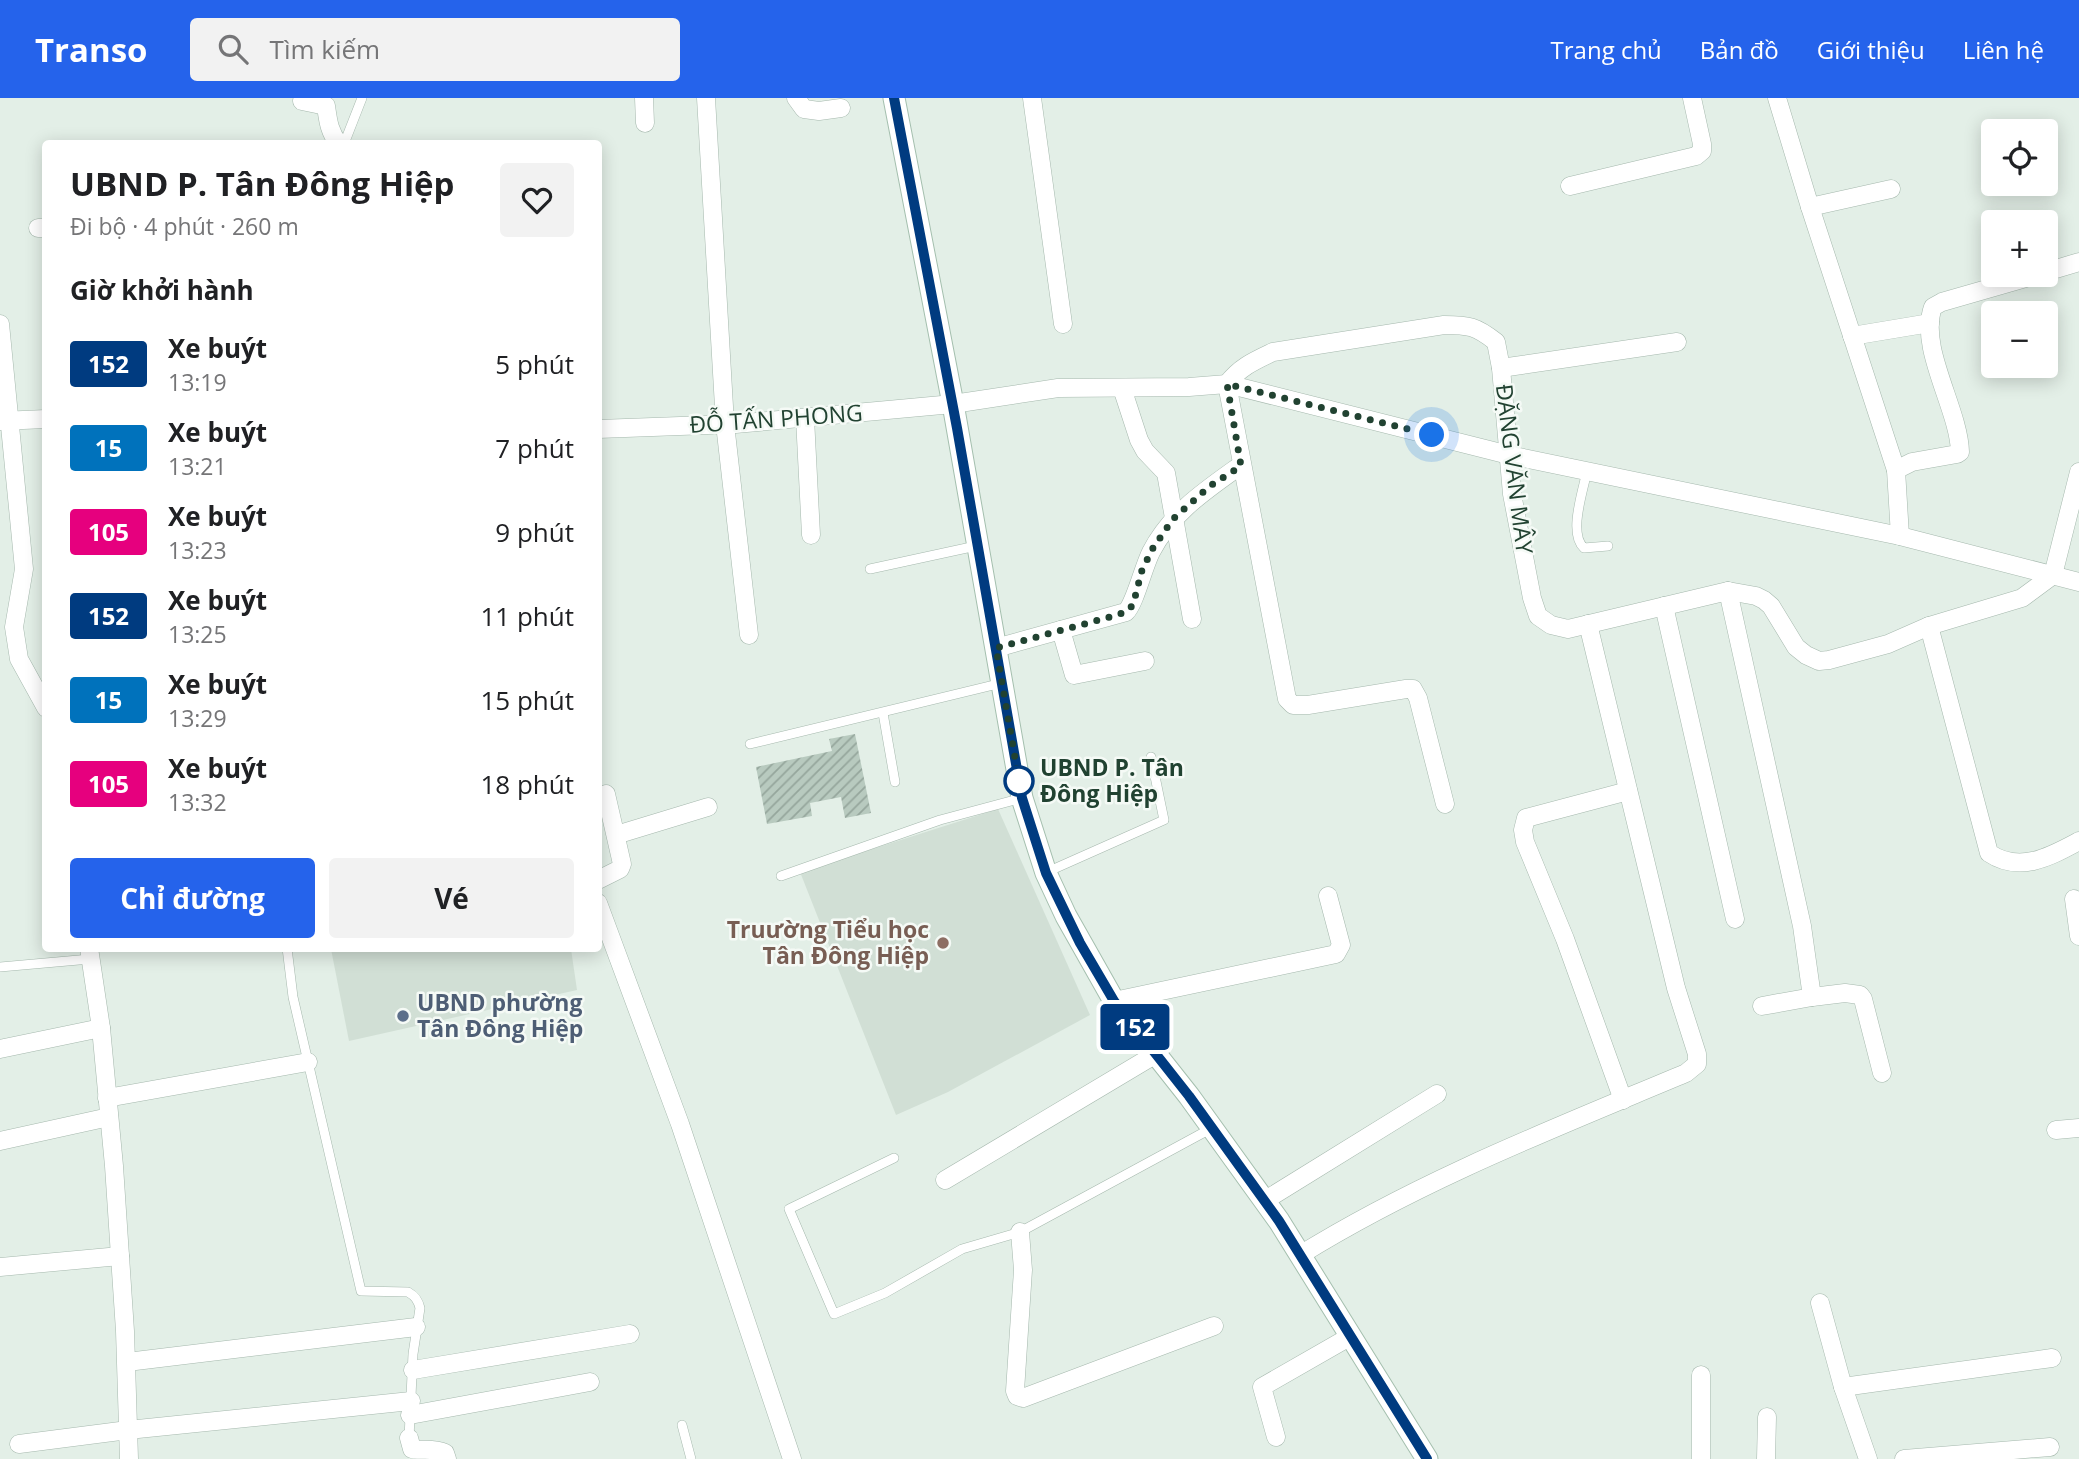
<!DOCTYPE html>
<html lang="vi">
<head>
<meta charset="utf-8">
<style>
	body { margin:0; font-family:"Open Sans",sans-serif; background:#f2f2f2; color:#202124; height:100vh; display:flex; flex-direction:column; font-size:26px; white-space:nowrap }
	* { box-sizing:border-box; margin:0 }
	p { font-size:23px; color:#757577 }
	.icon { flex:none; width:38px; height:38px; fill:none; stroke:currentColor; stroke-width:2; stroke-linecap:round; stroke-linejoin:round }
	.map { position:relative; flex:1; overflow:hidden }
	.panel { position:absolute; left:42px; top:42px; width:560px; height:812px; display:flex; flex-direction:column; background:#fff; border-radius:7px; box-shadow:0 4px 18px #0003 }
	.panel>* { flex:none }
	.badge { padding:0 14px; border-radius:5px; font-size:24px; line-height:46px }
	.controls { position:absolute; left:1981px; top:21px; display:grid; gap:14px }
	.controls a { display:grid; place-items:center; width:77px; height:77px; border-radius:7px; background:#fff; box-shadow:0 4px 18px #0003; font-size:35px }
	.you { position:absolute; width:35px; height:35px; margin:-18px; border:5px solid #fff; border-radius:50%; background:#1a73e8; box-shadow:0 0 0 10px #1a73e833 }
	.map>.badge { position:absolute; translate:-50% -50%; box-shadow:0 0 0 4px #fff }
	h2 { padding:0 28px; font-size:26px; line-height:63px }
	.round { display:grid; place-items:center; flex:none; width:74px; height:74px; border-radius:7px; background:#f2f2f2 }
	.overview { display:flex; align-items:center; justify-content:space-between; height:119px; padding:0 28px }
	h1 { font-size:33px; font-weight:700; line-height:52px }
	.cta { display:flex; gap:14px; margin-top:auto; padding:14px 28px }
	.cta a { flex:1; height:80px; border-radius:7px; background:#2563eb; color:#fff; font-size:28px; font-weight:700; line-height:80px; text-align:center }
	.cta a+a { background:#f2f2f2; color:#202124 }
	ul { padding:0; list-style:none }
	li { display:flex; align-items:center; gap:21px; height:84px; padding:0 28px }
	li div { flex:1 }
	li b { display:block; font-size:26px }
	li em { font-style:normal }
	li .badge { min-width:77px; font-weight:700; text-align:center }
	header { display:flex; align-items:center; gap:42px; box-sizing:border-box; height:98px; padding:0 35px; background:#2563eb; color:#fff }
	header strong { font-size:33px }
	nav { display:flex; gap:38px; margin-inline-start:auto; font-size:24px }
	.search { width:490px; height:63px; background:#f2f2f2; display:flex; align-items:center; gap:18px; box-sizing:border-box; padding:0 24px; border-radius:7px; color:#757577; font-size:26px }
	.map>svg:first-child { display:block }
	.built { fill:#d1dfd5 }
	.building { fill:url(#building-hatch) }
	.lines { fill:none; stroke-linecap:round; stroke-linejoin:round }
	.service-casing { stroke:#a5b8ad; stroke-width:10 }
	.minor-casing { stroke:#a5b8ad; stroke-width:19 }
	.secondary-casing { stroke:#a4bfae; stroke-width:23 }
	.service { stroke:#fff; stroke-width:9 }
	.minor { stroke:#fff; stroke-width:18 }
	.secondary { stroke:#fff; stroke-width:21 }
	.line-casing { stroke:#fff; stroke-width:16 }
	.line { stroke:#003b80; stroke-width:10 }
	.walk { stroke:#214231; stroke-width:7; stroke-dasharray:0 12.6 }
	.stop-dot { fill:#fff; stroke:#003b80; stroke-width:3.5 }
	.education-dot { fill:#8d6e63; stroke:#f5faf6; stroke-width:2.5 }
	.service-dot { fill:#5c6f8a; stroke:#f5faf6; stroke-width:2.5 }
	.labels { text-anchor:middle; stroke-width:5; stroke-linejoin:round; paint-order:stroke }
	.street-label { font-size:23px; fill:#214231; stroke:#f5faf6 }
	.stop-label { font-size:23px; font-weight:bold; fill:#214231; stroke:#f5faf6; text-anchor:start }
	.education-label { font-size:23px; font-weight:bold; fill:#785e54; stroke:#f5faf6; text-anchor:end }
	.service-label { font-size:23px; font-weight:bold; fill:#4e5e75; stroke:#f5faf6; text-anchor:start }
</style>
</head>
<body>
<header>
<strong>Transo</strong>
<div class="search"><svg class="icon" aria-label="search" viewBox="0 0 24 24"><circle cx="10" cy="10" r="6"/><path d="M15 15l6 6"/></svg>Tìm kiếm</div>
<nav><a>Trang chủ</a><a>Bản đồ</a><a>Giới thiệu</a><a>Liên hệ</a></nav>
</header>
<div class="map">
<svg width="2079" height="1361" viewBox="0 0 2079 1361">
	<defs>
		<pattern id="building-hatch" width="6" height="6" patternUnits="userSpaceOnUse" patternTransform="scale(1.75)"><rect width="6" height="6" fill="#b8cabf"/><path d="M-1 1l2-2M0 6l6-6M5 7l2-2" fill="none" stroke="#95a69c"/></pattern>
	</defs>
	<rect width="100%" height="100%" fill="#e3efe7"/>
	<g class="built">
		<path d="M998,711L1090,917L948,994L896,1017L800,774Z"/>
		<path d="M331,851H571L577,892L349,943Z"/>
	</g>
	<path class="building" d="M855,636L871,715L845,720L841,699L810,705L812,718L767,726L756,669L832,653L829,641Z"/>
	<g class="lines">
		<g class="service-casing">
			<g id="service">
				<path d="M344,46L362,0"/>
				<path d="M1587,373C1583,393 1568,436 1584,450L1608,448"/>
				<path d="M870,471L976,448"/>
				<path d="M883,615L895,684"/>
				<path d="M750,646L1002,585"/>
				<path d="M1047,774L1164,722L1151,659"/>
				<path d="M781,778L940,722L1022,700"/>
				<path d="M287,850L293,899L361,1193L408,1194C415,1198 418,1202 420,1210L413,1256L409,1340"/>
				<path d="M0,869L90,861"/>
				<path d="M894,1060L789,1111L834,1216L885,1195L962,1151L1020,1134L1212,1030"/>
				<path d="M682,1327L691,1361"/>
			</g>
		</g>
		<g class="minor-casing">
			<g id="minor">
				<path d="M644,0L645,25"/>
				<path d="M706,0L725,326L749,537"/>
				<path d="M796,0L804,11L819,13L841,10"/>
				<path d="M1032,0L1063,226"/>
				<path d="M1777,0L1810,109L1891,91"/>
				<path d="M302,3L326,8C328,22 329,34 339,46"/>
				<path d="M1570,88L1696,58L1702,53V46L1692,0"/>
				<path d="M1810,109L1896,372"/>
				<path d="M38,130H46"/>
				<path d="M2046,174L2079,164"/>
				<path d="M0,226L24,471L14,529L19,561L46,610"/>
				<path d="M1852,238L1930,225"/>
				<path d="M1501,270L1677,244"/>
				<path d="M1122,290L1139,342L1145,353L1166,375L1192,521"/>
				<path d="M805,320L811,437"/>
				<path d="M0,323L46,321"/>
				<path d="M598,331L735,326L953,306L1058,290L1189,289L1227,286L1509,357L1900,438L2079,484"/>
				<path d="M1900,438L1896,372L1912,364L1957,356L1960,354C1959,311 1918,250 1933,209L1942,204L2036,177"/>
				<path d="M1728,493L1802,828L1812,899L1845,895L1860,897L1863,901L1882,975"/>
				<path d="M1664,508L1735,821"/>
				<path d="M1929,528L1989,755C2020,776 2051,758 2079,743"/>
				<path d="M1061,532L1074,577L1145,563"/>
				<path d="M996,550L1126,514C1135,505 1143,470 1151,454C1171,415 1206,392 1241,367"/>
				<path d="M1445,706L1418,600L1413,591H1406L1308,607H1293L1287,601L1227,286C1240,269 1254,263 1273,254L1444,227C1469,227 1476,228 1496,244L1501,270L1512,396L1532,500L1538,518L1551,527L1568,531L1728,493L1756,498L1764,502L1771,508L1796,549L1806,557L1819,563L1829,562L1888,546L1929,528L2022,500L2053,477L2079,374"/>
				<path d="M616,737L708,709"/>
				<path d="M598,782L620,771L622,766L606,696"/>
				<path d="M2074,801L2079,838"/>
				<path d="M598,805L680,1026L792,1361"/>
				<path d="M89,850L101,930L114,1068L125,1233L129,1361"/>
				<path d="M1114,903L1336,856L1341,847L1328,798"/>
				<path d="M1762,908L1812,899"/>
				<path d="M0,951L101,930"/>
				<path d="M107,1000L308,964"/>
				<path d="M1623,1002L1565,841L1525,744L1523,732L1526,720L1628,693"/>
				<path d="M2056,1032L2079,1030"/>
				<path d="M0,1043L109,1019"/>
				<path d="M945,1082L1156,956"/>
				<path d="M1264,1103L1437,996"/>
				<path d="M1020,1134L1023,1172L1015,1293L1017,1298L1023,1300L1214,1228"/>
				<path d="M1300,1157C1421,1082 1555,1030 1686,975L1697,966V956L1676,890L1588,526"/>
				<path d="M0,1169L120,1158"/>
				<path d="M1820,1205L1843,1289L1868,1361"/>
				<path d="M127,1264L416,1229"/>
				<path d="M413,1272L630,1236"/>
				<path d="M1843,1289L2052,1260"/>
				<path d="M410,1317L590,1284"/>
				<path d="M1276,1339L1262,1289L1351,1238"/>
				<path d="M409,1340L412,1351C424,1353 434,1350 445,1355L447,1361"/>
				<path d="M19,1346L128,1332L411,1303"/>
				<path d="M1701,1361V1277"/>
				<path d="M1766,1361L1767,1319"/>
				<path d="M1904,1361L2050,1349"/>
			</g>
		</g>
		<g class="secondary-casing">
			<path id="secondary" d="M894,0L953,306L1022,700L1046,775L1066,818L1114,903L1189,998L1279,1123L1427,1361"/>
		</g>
		<use href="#service" class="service"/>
		<use href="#minor" class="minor"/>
		<use href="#secondary" class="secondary"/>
	</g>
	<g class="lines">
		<g class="line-casing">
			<path id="line" d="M894,0L957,330L1022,700L1046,775L1080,845L1114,903L1189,998L1279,1123L1427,1361"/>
		</g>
		<use href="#line" class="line"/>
		<path class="walk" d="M1019,683L996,550L1110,519L1126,514L1133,507L1142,472L1153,450L1173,421L1210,388L1241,368L1227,286L1432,337"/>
	</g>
	<circle class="stop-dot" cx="1019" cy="683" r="14"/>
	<circle class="education-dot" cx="943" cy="845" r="7"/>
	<circle class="service-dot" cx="403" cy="918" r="7"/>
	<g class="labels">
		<g class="street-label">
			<text transform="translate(776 321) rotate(-4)" y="8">ĐỖ TẤN PHONG</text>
			<text transform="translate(1514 371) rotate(83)" y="8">ĐẶNG VĂN MÂY</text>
		</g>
		<g class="stop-label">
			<text x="1040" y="678">UBND P. Tân<tspan x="1040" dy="26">Đông Hiệp</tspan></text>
		</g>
		<g class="education-label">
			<text x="929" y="840">Truường Tiểu học<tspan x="929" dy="26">Tân Đông Hiệp</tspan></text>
		</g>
		<g class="service-label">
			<text x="417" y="913">UBND phường<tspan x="417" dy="26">Tân Đông Hiệp</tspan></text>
		</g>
	</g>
</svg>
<div class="controls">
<a><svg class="icon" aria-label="locate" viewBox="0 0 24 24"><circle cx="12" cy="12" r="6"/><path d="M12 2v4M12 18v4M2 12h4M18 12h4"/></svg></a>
<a>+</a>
<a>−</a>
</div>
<div class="you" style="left:1432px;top:337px"></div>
<b class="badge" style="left:1135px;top:929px;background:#003b80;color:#fff">152</b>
<section class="panel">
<div class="overview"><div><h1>UBND P. Tân Đông Hiệp</h1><p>Đi bộ · 4 phút · 260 m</p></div><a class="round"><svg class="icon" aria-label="heart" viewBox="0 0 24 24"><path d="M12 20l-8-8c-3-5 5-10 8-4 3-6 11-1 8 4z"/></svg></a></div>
<h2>Giờ khởi hành</h2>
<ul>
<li><span class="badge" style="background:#003b80;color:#fff">152</span><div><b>Xe buýt</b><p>13:19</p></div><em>5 phút</em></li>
<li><span class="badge" style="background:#0072bc;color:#fff">15</span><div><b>Xe buýt</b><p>13:21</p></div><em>7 phút</em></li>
<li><span class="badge" style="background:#e6007e;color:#fff">105</span><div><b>Xe buýt</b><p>13:23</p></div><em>9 phút</em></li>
<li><span class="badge" style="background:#003b80;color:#fff">152</span><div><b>Xe buýt</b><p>13:25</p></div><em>11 phút</em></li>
<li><span class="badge" style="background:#0072bc;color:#fff">15</span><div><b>Xe buýt</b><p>13:29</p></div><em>15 phút</em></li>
<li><span class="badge" style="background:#e6007e;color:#fff">105</span><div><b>Xe buýt</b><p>13:32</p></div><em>18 phút</em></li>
</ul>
<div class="cta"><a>Chỉ đường</a><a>Vé</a></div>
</section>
</div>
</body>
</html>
